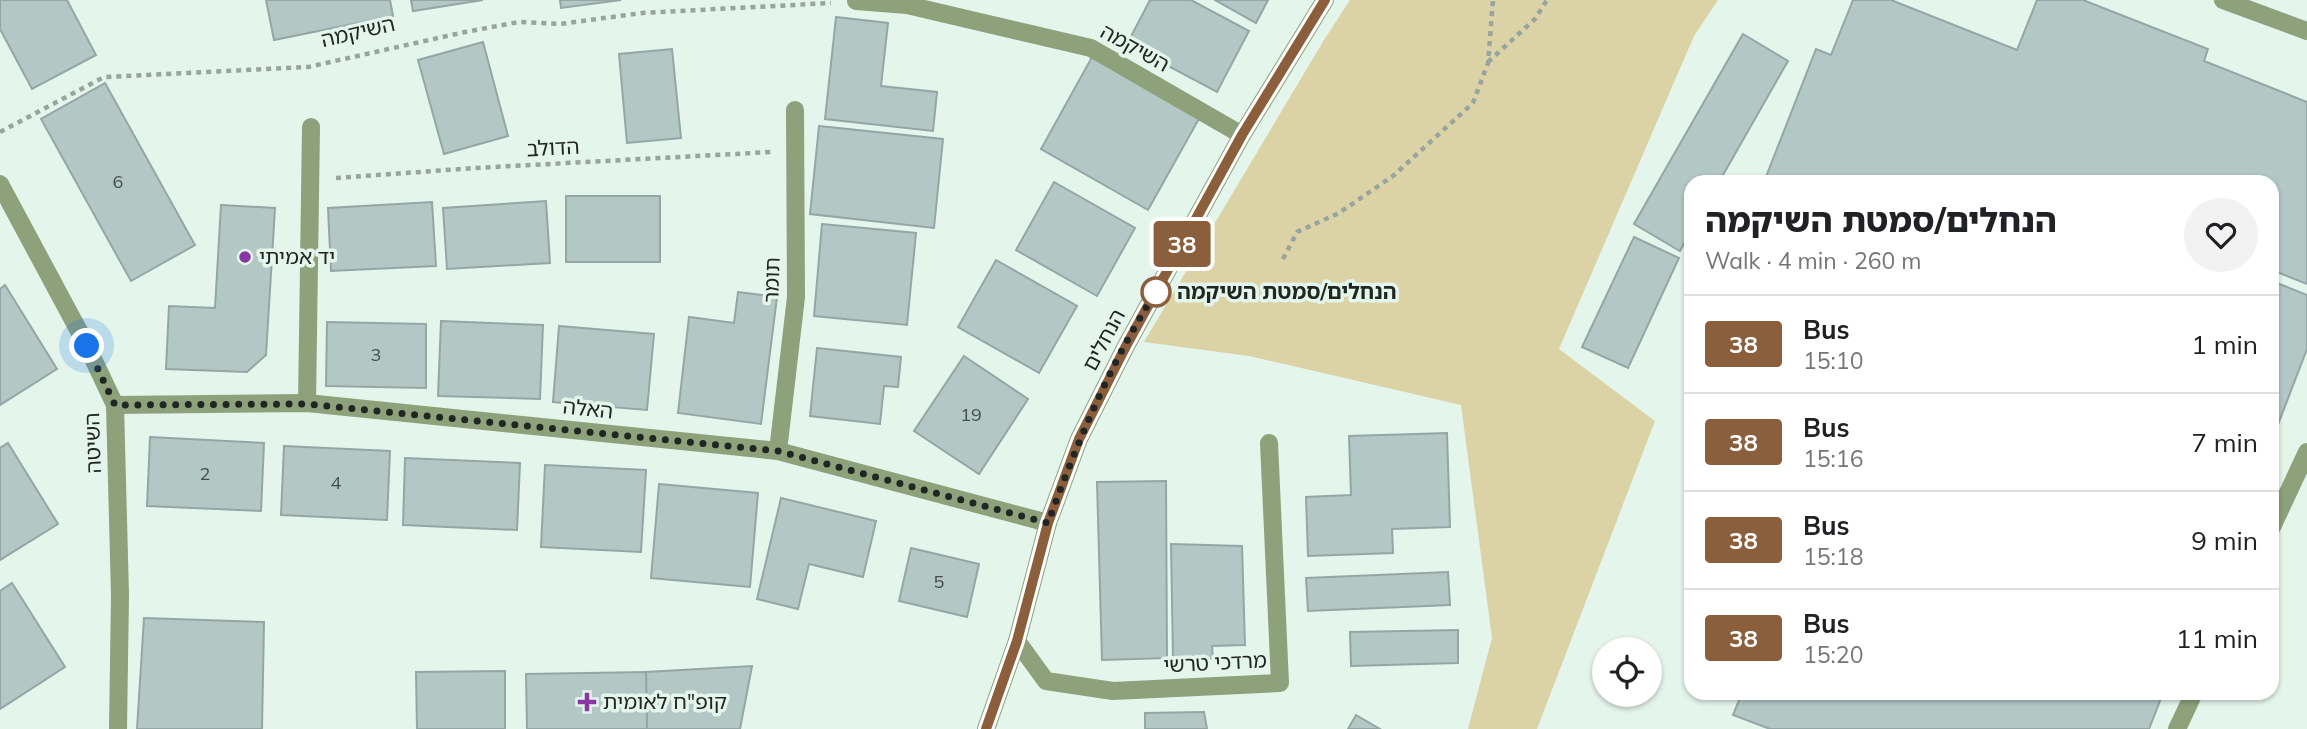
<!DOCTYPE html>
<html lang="en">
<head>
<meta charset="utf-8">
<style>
	body { margin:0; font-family:Mulish,"Noto Sans Hebrew",sans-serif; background:#f2f2f2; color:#202124; height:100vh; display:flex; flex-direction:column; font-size:26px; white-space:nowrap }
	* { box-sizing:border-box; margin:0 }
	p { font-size:23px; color:#757577 }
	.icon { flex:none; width:38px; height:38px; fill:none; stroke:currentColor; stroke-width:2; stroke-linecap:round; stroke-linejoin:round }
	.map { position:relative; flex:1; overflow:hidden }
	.drawer { position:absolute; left:1684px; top:175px; width:595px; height:525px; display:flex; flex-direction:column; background:#fff; border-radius:21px; box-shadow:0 2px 5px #0004 }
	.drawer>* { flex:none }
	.badge { padding:0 14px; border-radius:5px; font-size:24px; line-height:46px }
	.fabs { position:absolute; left:1592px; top:637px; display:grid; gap:14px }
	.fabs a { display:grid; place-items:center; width:70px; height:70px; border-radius:50%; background:#fff; box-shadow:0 2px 5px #0004; font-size:35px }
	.you { position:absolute; width:35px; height:35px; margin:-18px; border:5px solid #fff; border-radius:50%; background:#1a73e8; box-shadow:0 0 0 10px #1a73e833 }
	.map>.badge { position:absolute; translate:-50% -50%; box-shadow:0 0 0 4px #fff }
	.round { display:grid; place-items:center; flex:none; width:74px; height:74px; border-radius:37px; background:#f2f2f2 }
	.head { display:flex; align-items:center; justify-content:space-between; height:119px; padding:0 21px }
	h1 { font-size:33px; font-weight:800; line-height:52px }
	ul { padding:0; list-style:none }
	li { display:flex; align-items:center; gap:21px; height:98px; padding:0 21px; border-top:2px solid #e0e0e0 }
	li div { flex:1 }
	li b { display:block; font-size:26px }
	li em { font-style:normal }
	li .badge { min-width:77px; font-weight:700; text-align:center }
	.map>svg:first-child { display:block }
	.green { fill:#dbd3a5 }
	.building { fill:#b3c7c5; stroke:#94a6a5; stroke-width:2 }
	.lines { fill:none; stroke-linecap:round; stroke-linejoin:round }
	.path { stroke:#98a59e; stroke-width:4.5; stroke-dasharray:5 5; stroke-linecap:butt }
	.service { stroke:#8da17a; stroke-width:18 }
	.minor { stroke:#8da17a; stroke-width:18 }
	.line-casing { stroke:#fff; stroke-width:16 }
	.line { stroke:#8b5e3c; stroke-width:10 }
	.walk { stroke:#202623; stroke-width:7; stroke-dasharray:0 12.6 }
	.poi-dot { fill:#8a37a6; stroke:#e4f5ec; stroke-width:2.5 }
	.stop-dot { fill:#fff; stroke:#8b5e3c; stroke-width:3.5 }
	.labels { text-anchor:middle; stroke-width:7; stroke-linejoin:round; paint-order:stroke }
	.number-label { font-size:18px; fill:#454e4c }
	.street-label { font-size:21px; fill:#202623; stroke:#e4f5ec }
	.poi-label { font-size:21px; fill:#202623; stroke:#e4f5ec; text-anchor:start }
	.stop-label { font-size:21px; font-weight:bold; fill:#202623; stroke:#e4f5ec; text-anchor:start }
</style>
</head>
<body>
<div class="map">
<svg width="2307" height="729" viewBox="0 0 2307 729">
	<rect width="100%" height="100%" fill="#e4f5ec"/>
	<path class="green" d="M1350,0H1718L1694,36L1559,349L1655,421L1537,729H1468L1492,638L1461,405L1249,356L1144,342L1324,40Z"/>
	<g class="building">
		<path d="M0,0H67L96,55L32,89L0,29Z"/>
		<path d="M266,0H390L393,16L274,40Z"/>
		<path d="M411,0H483L413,11Z"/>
		<path d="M560,0H621L561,8Z"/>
		<path d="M1150,0H1191L1249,31L1217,92L1127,44Z"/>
		<path d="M1215,0H1268L1256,23Z"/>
		<path d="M1853,0H1891L2017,50L2037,0H2083L2208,49L2204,61L2307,102V284L2272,270V182H1764L1816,49L1831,55Z"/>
		<path d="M836,17L888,23L881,86L937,92L933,131L825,119Z"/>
		<path d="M1743,34L1788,61L1719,182H1690V232L1680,251L1634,224Z"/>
		<path d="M483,42L508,136L444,154L418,60Z"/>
		<path d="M672,49L681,138L627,143L619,54Z"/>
		<path d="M1092,57L1200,117L1148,210L1041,149Z"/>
		<path d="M105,83L195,245L131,281L41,119Z"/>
		<path d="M819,126L943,139L934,228L810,214Z"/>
		<path d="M1054,182L1135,228L1097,296L1016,250Z"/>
		<rect x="566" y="196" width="94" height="66"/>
		<path d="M546,201L550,263L447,269L443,208Z"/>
		<path d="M432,202L436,266L331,271L328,208Z"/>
		<path d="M221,205L275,208L266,355L247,372L166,369L169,306L215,308Z"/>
		<path d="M822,224L916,233L907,325L814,316Z"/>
		<path d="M1634,237L1679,258L1628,368L1582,347Z"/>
		<path d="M996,260L1077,306L1039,373L958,327Z"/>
		<path d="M2272,281L2307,295V349L2272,440Z"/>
		<path d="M5,285L57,369L0,405V289Z"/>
		<path d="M738,292L777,297L761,424L678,413L689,317L734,323Z"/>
		<path d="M441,321L543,325L540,399L438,396Z"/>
		<path d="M327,322L426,324V388L326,386Z"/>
		<path d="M559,326L654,334L647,410L553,402Z"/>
		<path d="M817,348L901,357L898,387L884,386L880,424L810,416Z"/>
		<path d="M964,356L1028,399L979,474L914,431Z"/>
		<path d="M1447,433L1450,527L1392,529L1393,553L1308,556L1306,497L1351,495L1349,436Z"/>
		<path d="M150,437L264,443L261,511L147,506Z"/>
		<path d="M8,443L58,524L0,560V448Z"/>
		<path d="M284,446L390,451L387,520L281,515Z"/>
		<path d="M405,458L520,463L517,530L403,525Z"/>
		<path d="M545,465L646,470L641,552L541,547Z"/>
		<path d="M1166,481L1167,658L1102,660L1097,482Z"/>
		<path d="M659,484L758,493L750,587L651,578Z"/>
		<path d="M781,498L876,521L863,577L809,564L798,609L757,599Z"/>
		<path d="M1171,544L1242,546L1245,645L1212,646L1213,659L1173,658Z"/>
		<path d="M911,548L979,564L967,617L899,601Z"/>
		<path d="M1448,572L1450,605L1308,611L1306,578Z"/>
		<path d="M12,583L65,667L0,709V591Z"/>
		<path d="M144,618L264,622L262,729H137Z"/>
		<path d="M1458,630V663L1351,666L1350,632Z"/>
		<path d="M752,666L740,729H647L646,672Z"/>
		<path d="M505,671V729H417L416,672Z"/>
		<path d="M646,672L647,729H527L526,674Z"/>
		<path d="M1742,693H2163L2149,729H1770L1733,715Z"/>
		<path d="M1204,712L1207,729H1145V713Z"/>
		<path d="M1356,715L1380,729H1348Z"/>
	</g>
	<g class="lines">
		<g class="path">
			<path d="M1488,62L1535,19L1547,0"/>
			<path d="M0,132L104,77L308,67L465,32L519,22L560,24L642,13L831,3"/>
			<path d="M336,178L475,168L771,152"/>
			<path d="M1283,259L1297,232L1339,213L1393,176L1473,103L1488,63L1493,0"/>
		</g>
		<g class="service">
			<path d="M856,1L907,5L1091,48L1242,135"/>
			<path d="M1017,641L1046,681L1113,691L1280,683L1269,443"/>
		</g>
		<g class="minor">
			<path d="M2223,0L2307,31"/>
			<path d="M0,184L87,346L115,405L120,595L118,729"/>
			<path d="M307,403L311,127"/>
			<path d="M115,405L307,403L778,451L1048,523"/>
			<path d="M778,451L796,297L795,110"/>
			<path d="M2272,527L2307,452"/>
			<path d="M986,729L1017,641L1048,523L1079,439L1126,346L1242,135L1325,0"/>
			<path d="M2177,729L2194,693"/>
		</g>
	</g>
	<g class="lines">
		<g class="line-casing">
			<path id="line" d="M986,729L1017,641L1048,523L1079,439L1126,346L1242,135L1325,0"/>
		</g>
		<use href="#line" class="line"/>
		<path class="walk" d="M87,346L115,405L307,404L778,451L1048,523C1077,443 1110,363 1156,292"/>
	</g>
	<g class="poi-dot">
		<circle cx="245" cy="257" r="7"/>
		<path d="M583.5 691.5h7v7h7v7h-7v7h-7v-7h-7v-7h7z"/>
	</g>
	<circle class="stop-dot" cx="1156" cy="292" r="14"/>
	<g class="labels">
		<g class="number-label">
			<text x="118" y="188">6</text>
			<text x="376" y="361">3</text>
			<text x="971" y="421">19</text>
			<text x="205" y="480">2</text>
			<text x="336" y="489">4</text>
			<text x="939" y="588">5</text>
		</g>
		<g class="street-label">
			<text transform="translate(358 32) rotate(-13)" y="7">השיקמה</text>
			<text transform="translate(1135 48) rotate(29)" y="7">השיקמה</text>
			<text transform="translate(553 148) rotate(-3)" y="7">הדולב</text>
			<text transform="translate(772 280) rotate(-88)" y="7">תומר</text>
			<text transform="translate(1104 340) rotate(-62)" y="7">הנחלים</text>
			<text transform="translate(588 409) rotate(6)" y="7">האלה</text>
			<text transform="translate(93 443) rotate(-92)" y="7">השיטה</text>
			<text transform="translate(1215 663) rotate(-3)" y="7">מרדכי טרשי</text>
		</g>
		<g class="poi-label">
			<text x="259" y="264">יד אמיתי</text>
			<text x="603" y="709">קופ"ח לאומית</text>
		</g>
		<g class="stop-label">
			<text x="1177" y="299">הנחלים/סמטת השיקמה</text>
		</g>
	</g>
</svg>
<div class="fabs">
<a><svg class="icon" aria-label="locate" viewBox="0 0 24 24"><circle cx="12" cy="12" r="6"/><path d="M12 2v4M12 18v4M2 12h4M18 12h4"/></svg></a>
</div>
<div class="you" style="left:87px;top:346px"></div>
<b class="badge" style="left:1182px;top:244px;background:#8b5e3c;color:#fff">38</b>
<section class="drawer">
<div class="head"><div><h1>הנחלים/סמטת השיקמה</h1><p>Walk · 4 min · 260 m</p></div><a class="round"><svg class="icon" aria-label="heart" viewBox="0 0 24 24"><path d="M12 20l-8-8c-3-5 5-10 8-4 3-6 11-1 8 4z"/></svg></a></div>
<ul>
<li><span class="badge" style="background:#8b5e3c;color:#fff">38</span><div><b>Bus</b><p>15:10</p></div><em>1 min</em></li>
<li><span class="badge" style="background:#8b5e3c;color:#fff">38</span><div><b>Bus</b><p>15:16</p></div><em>7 min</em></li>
<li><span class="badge" style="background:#8b5e3c;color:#fff">38</span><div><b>Bus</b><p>15:18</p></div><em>9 min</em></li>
<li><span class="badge" style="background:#8b5e3c;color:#fff">38</span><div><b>Bus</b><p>15:20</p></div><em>11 min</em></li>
</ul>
</section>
</div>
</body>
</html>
